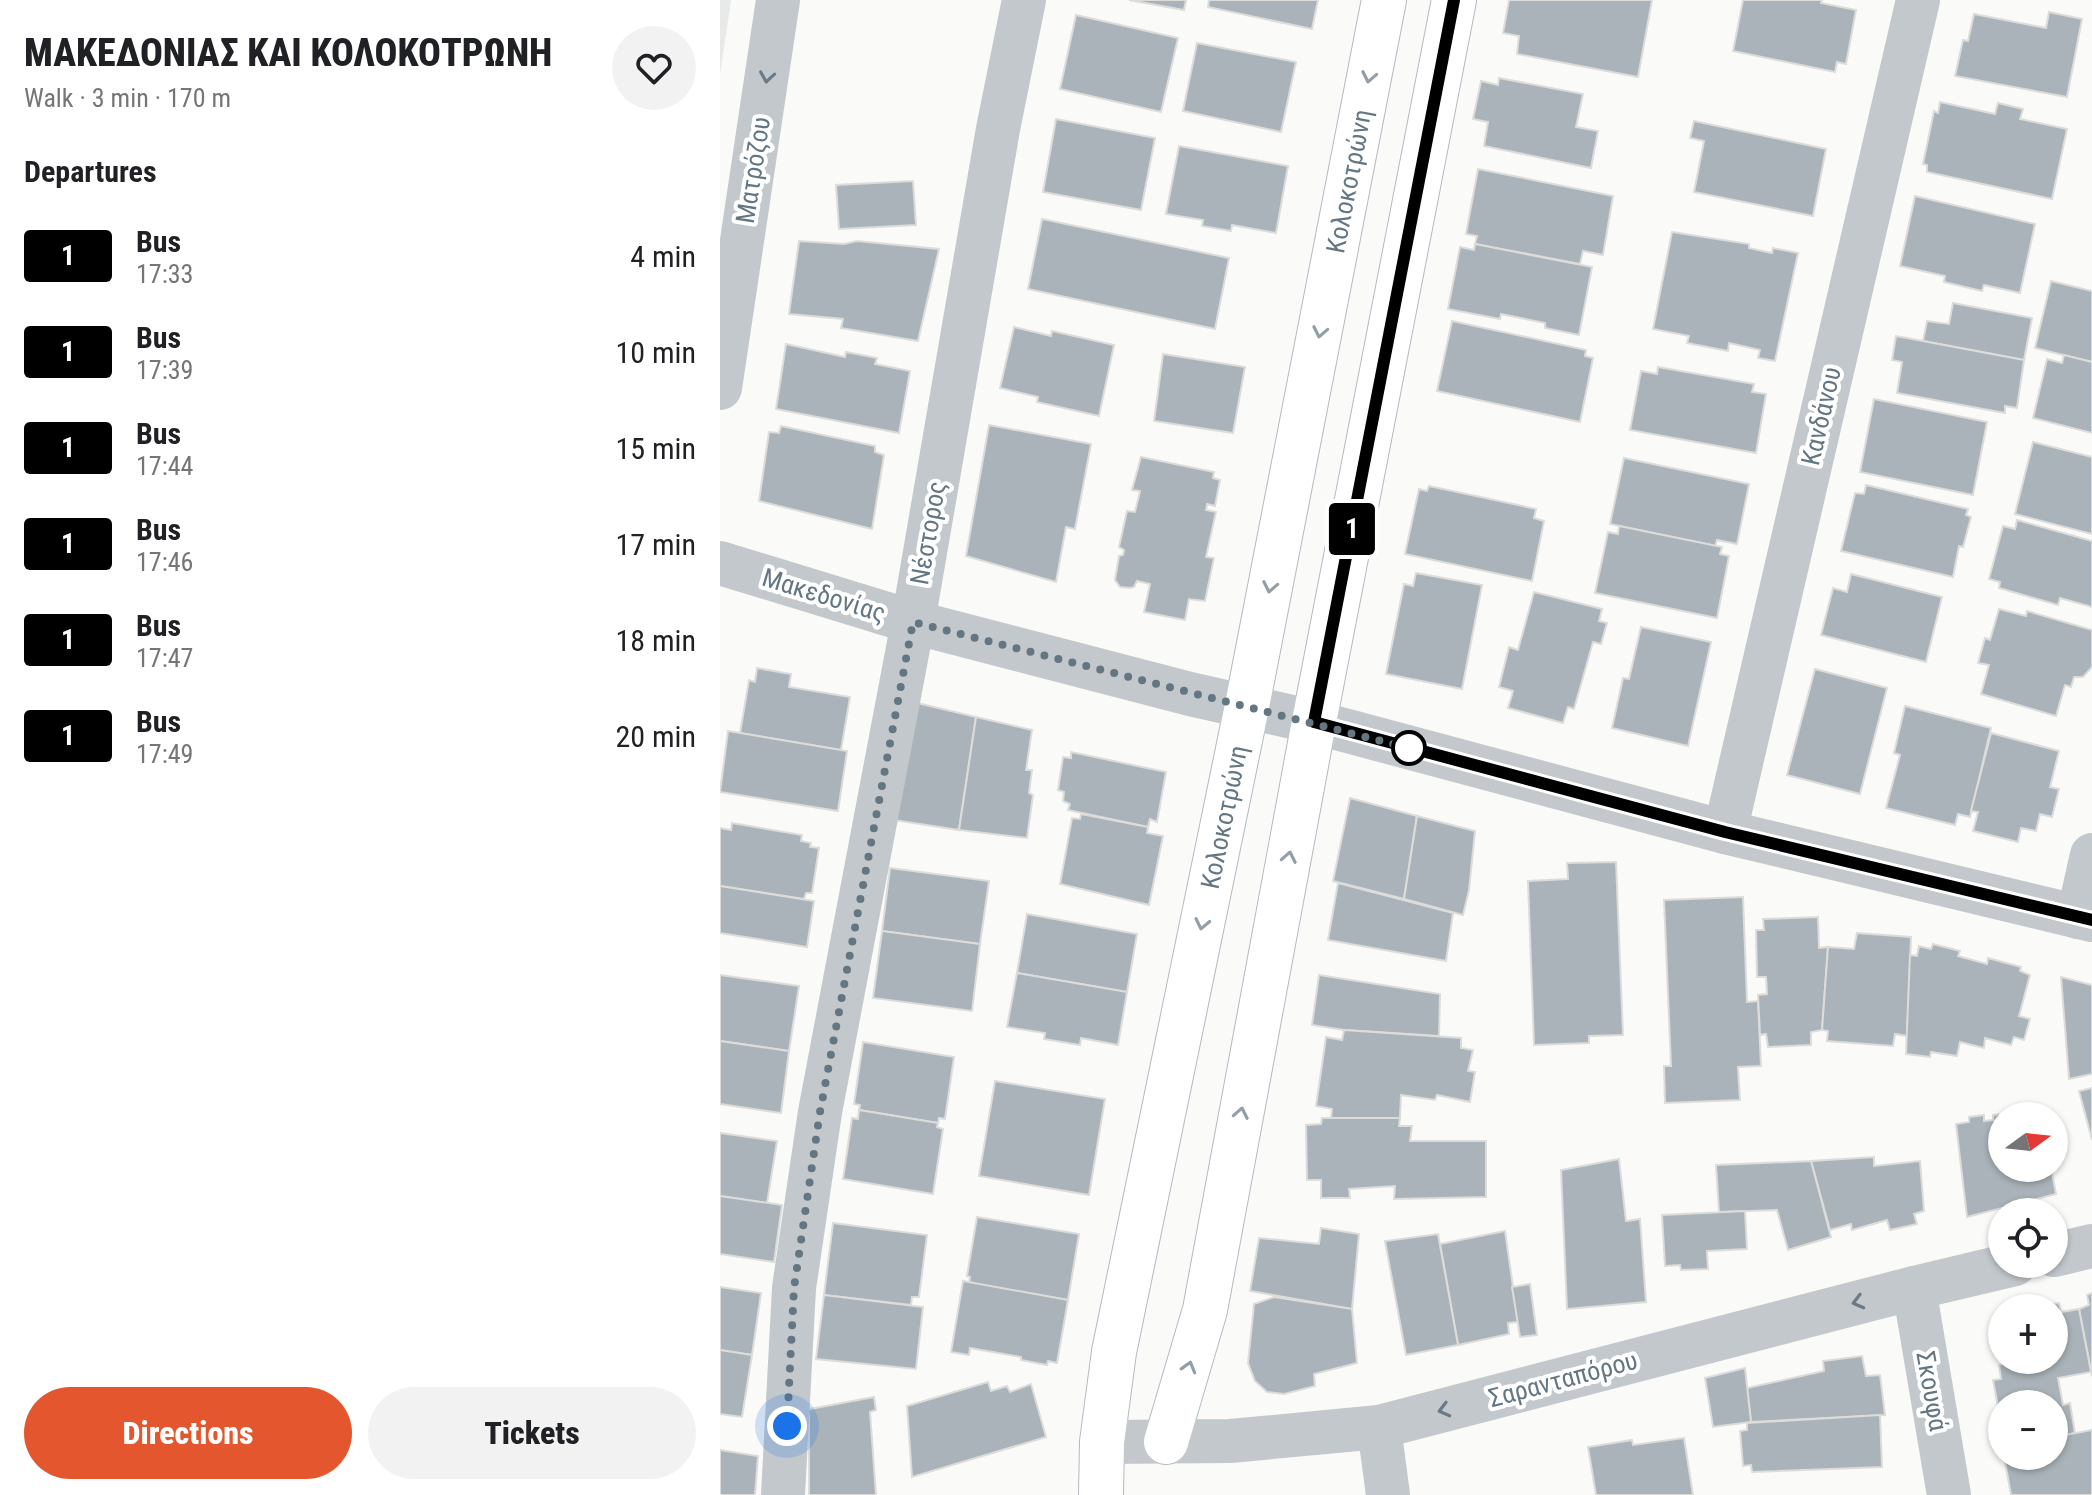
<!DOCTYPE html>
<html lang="en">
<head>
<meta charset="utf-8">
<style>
	body { margin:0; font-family:"Roboto Condensed",sans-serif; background:#f2f2f2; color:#202124; height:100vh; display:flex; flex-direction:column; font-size:30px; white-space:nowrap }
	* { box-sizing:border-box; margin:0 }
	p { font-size:26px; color:#757577 }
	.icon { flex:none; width:44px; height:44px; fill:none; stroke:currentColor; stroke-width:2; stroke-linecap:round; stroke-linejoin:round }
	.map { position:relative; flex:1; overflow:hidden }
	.sheet { display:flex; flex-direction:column; background:#fff; width:720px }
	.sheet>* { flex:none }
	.badge { padding:0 16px; border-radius:6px; font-size:28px; line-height:52px }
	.needle { width:52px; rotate:75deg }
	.tools { position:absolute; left:1268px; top:1102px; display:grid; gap:16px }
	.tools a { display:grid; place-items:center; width:80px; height:80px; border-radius:50%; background:#fff; box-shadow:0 2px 6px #0004; font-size:40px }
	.you { position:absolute; width:40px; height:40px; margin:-20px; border:6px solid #fff; border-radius:50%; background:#1a73e8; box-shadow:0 0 0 12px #1a73e833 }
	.map>.badge { position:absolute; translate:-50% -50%; box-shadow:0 0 0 4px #fff }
	h2 { padding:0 24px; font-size:30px; line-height:72px }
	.round { display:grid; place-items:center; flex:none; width:84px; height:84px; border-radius:42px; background:#f2f2f2 }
	.headline { display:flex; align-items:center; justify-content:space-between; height:136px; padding:0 24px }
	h1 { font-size:38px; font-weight:800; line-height:60px }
	.primary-button { display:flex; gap:16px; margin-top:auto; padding:16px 24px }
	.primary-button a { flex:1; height:92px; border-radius:48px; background:#e4572e; color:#fff; font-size:32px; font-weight:800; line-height:92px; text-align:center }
	.primary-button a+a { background:#f2f2f2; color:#202124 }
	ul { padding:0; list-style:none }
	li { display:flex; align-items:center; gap:24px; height:96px; padding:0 24px }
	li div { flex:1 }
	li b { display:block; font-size:30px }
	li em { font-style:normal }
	li .badge { min-width:88px; font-weight:700; text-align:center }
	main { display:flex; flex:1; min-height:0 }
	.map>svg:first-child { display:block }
	.built { fill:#e8e9e9 }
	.building { fill:#aab3b9; stroke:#dcdcda; stroke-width:2 }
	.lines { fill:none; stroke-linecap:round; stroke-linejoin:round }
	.secondary-casing { stroke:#b3babf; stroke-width:46 }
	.street { stroke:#c3c8cc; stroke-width:44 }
	.secondary { stroke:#fff; stroke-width:44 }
	.oneway { stroke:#6a7a87 }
	.oneway2 { stroke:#939fa8 }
	.line-casing { stroke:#fff; stroke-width:18 }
	.line { stroke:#000; stroke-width:12 }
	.walk { stroke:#657683; stroke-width:8; stroke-dasharray:0 14.4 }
	.stop-dot { fill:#fff; stroke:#000; stroke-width:4 }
	.labels { text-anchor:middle; stroke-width:8; stroke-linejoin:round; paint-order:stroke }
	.street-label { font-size:26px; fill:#657683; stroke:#fff }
</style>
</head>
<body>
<main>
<section class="sheet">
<div class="headline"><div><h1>ΜΑΚΕΔΟΝΙΑΣ ΚΑΙ ΚΟΛΟΚΟΤΡΩΝΗ</h1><p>Walk · 3 min · 170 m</p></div><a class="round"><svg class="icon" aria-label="heart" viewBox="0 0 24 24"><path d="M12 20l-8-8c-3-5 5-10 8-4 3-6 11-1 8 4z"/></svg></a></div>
<h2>Departures</h2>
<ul>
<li><span class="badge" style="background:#000;color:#fff">1</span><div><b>Bus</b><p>17:33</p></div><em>4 min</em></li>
<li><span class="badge" style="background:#000;color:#fff">1</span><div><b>Bus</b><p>17:39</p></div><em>10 min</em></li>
<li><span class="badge" style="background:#000;color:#fff">1</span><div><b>Bus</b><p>17:44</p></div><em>15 min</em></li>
<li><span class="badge" style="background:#000;color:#fff">1</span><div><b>Bus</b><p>17:46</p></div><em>17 min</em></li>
<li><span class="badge" style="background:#000;color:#fff">1</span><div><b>Bus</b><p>17:47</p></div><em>18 min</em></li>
<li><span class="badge" style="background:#000;color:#fff">1</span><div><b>Bus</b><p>17:49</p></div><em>20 min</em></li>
</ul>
<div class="primary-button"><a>Directions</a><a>Tickets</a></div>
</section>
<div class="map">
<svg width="1372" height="1495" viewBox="0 0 1372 1495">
	<rect width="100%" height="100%" fill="#fafaf8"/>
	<path class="built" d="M0,0H11L0,75Z"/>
	<g class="building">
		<path d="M409,0H466L464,10Z"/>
		<path d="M489,0H598L592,29L488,7Z"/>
		<path d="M789,0H932L918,77L797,54L799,36L783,33Z"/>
		<path d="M1023,0H1102L1101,3L1136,10L1126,64L1117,62L1115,72L1013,51Z"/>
		<path d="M1329,12L1362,19L1347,97L1235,76L1243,40L1248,41L1254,14L1326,28Z"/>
		<path d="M356,15L458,38L441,112L340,89Z"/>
		<path d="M477,43L576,62L561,132L463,111Z"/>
		<path d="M779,78L863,94L856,127L878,131L871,168L764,146L768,122L753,119L761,81L778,85Z"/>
		<path d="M1220,102L1275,114L1278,103L1303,109L1300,119L1347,129L1332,199L1207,172V165L1203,164L1214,111L1218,113Z"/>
		<path d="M336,119L435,138L421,210L323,192Z"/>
		<path d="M974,121L1106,149L1093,216L974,192L984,141L970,138Z"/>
		<path d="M459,146L568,166L556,233L512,225L511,231L482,226L483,220L446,214Z"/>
		<path d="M758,169L893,196L883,255L863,251L860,264L755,244L757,236L746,234Z"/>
		<path d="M193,181L196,225L119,229L116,185Z"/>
		<path d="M1195,196L1315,224L1300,293L1264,285L1262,291L1224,282L1225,276L1180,266Z"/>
		<path d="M322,219L509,258L495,329L308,289Z"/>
		<path d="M952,232L1029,244V248L1052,253L1053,248L1078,253L1055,361L1038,358L1040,350L1009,343L1008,351L967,343L969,336L933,329Z"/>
		<path d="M79,241L124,244L137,241L219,249L198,341L121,328L123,319L69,314Z"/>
		<path d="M755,244L872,267L859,335L825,328V323L781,314L780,319L728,309L740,247L754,250Z"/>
		<path d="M1331,281L1372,291V362L1315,348Z"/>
		<path d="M1233,303L1312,318L1304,360L1203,341L1207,321L1229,324Z"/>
		<path d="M732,321L866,350L865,356L873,358L860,422L717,391Z"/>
		<path d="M294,327L331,336L332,331L394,345L379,416L317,402L318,397L280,388Z"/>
		<path d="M1176,336L1304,360L1297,408L1285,406V413L1177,393L1182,362L1172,360Z"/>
		<path d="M66,344L125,357L126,352L157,358L155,364L190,371L179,433L56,409Z"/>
		<path d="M443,354L525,367L513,433L434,421Z"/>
		<path d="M1344,355L1372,362V433L1313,418L1327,359L1342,363Z"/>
		<path d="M938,367L1034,384L1032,392L1046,394L1036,453L910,430L921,371L937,374Z"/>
		<path d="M1154,399L1267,422L1253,495L1140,472Z"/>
		<path d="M269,425L371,444L355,529L346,527L336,582L246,556Z"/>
		<path d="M61,426L155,446V452L164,455L152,529L39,501L49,432L59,433Z"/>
		<path d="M1313,442L1372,457V534L1295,514Z"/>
		<path d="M421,457L494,472L493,478L500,480L495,506L487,504L486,510L496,512L486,557L494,558L485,601L469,599L465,620L424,612L430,584L417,581L414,587L410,588L400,587L395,580L399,556L403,555L404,550L399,547L407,511L415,512L420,491L412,490Z"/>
		<path d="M904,458L1029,484L1017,544L997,540L995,546L890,524Z"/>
		<path d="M1146,485L1248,509L1246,515L1251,517L1243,547L1239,546L1233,577L1121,551L1135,493L1144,494Z"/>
		<path d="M709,486L816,509L814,518L824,521L812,581L685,554L699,489L707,491Z"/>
		<path d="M1297,520L1372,541V607L1340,598L1338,605L1279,588L1280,582L1269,579L1283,526L1295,529Z"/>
		<path d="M899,526L1002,547L1000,554L1009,556L997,618L875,593L888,532L898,534Z"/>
		<path d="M696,573L762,585L742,689L666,674L684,584L693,586Z"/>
		<path d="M1131,574L1222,597L1206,662L1101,635L1113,588L1127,592Z"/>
		<path d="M814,592L882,609L879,621L887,623L881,644L873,642L854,709L848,707L843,723L788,708L793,691L779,687L789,647L798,650Z"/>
		<path d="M1279,609L1306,616L1307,611L1372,630V667L1363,677H1354L1351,687L1345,685L1336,716L1261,694L1269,665L1258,663L1265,638L1270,640Z"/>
		<path d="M921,627L991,642L968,746L892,728L903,678L909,679Z"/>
		<path d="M37,668L71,674L69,687L130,697L121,750L20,733L29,680L35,682Z"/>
		<path d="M1095,669L1167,688L1140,794L1067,775Z"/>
		<path d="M193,702L256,717L239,830L174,820Z"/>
		<path d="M1185,706L1271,728L1250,817L1238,814L1235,825L1166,808L1180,755L1174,753Z"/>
		<path d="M256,717L312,730L306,770H312L309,793L313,795L307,838L239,830Z"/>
		<path d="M8,731L127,751L118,811L0,792Z"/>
		<path d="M1271,733L1339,751L1330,787L1339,789L1332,817L1320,814L1316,831L1301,828L1298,842L1253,831L1258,812L1251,811Z"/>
		<path d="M351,752L446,772L437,822L430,819L428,827L348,810L350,804L343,801L344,792L338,790L343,757L351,758Z"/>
		<path d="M630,798L697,816L684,899L613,881Z"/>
		<path d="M361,814L428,827L427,833L443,836L429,905L340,884L352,818L360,819Z"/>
		<path d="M697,816L755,831L749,890L743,915L684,899Z"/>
		<path d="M12,823L82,835L81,841L91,843L90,847L99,848L92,893H86L84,899L0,886V828L11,830Z"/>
		<path d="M896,862L903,1035L869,1036V1043L814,1045L808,881L848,879L847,863Z"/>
		<path d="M170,868L269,881L260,944L162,931Z"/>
		<path d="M618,883L733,913L726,961L608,940Z"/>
		<path d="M0,886L94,901L87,947L0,933Z"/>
		<path d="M1023,897L1027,1002L1038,1001L1041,1066L1018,1067L1020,1100L945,1103L944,1066H951L944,900Z"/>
		<path d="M307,914L417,934L407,992L297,973Z"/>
		<path d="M1098,917L1099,948L1108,947L1102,1030L1091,1032V1045L1048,1047L1046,1034L1040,1035L1038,995L1047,994L1046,977H1037L1036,930H1044L1043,919Z"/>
		<path d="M162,931L260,944L252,1011L153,998Z"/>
		<path d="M1137,933L1191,937L1187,1036L1175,1034L1173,1046L1107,1041L1108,1031L1102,1030L1108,947L1134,949Z"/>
		<path d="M1213,944L1240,951L1238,956L1267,964L1268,958L1301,967L1300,971L1310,975L1299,1016L1310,1019L1304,1040L1294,1037L1291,1045L1265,1038L1264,1048L1240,1042L1237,1056L1211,1052L1210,1057L1186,1054L1190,955L1197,956L1199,946L1211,949Z"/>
		<path d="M297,973L407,992L398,1045L361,1038L360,1045L324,1039L325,1033L287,1027Z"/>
		<path d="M0,975L79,986L69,1051L0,1041Z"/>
		<path d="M599,975L720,994L719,1036L624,1030L592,1025Z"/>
		<path d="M1341,977L1372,985V1074L1349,1079Z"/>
		<path d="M624,1030L741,1038V1048L753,1050L748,1071L755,1072L750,1102L717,1095L715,1100L681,1095L680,1118H611L612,1109L596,1106L606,1037L622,1040Z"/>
		<path d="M0,1041L69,1051L61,1113L0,1104Z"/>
		<path d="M143,1042L234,1057L225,1119L219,1118L218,1123L139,1110L140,1105L134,1104Z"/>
		<path d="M275,1081L385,1099L369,1195L259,1176Z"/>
		<path d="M1372,1088V1140L1359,1091Z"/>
		<path d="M139,1110L218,1123L217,1127L223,1129L213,1194L123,1179L132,1118L138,1119Z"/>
		<path d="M1292,1113V1116H1282V1168H1331L1336,1194L1247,1217L1236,1124L1249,1122V1117L1264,1115V1121L1273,1120V1115Z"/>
		<path d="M602,1118H680L679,1126H692L690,1141H766V1197L674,1199L675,1186L629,1189L630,1198H601V1180H587L586,1125L601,1124Z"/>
		<path d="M0,1133L57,1141L47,1203L0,1196Z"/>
		<path d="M1154,1157V1166L1200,1161L1204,1211L1194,1214L1197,1224L1170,1230L1167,1220L1132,1230L1131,1224L1110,1230L1091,1161Z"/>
		<path d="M899,1159L906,1221L920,1219L926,1302L847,1309L841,1170Z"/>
		<path d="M1091,1161L1111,1237L1068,1250L1057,1210L999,1212L996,1165Z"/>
		<path d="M0,1196L62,1205L54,1262L0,1254Z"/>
		<path d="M1025,1211L1027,1249L987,1251L988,1269L961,1270L960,1265L945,1266L942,1215Z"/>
		<path d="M257,1217L359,1234L348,1300L249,1283L250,1277L247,1276Z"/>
		<path d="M113,1223L207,1235L199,1297H192L191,1305L104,1295Z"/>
		<path d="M601,1228L639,1234L632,1309L530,1291L539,1238L599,1244Z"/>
		<path d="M785,1231L798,1322L788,1323L789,1334L738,1345L720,1244Z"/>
		<path d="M718,1234L738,1345L686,1355L665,1241Z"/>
		<path d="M243,1281L348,1300L337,1363L328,1361L327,1365L301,1360V1357L250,1348L249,1355L231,1352Z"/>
		<path d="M810,1284L817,1335L800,1337L792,1287Z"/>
		<path d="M0,1287L41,1293L32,1355L0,1350Z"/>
		<path d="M1372,1293V1376L1359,1309L1369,1305L1367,1295Z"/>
		<path d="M104,1295L203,1307L196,1369L96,1359Z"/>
		<path d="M554,1297L632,1309L637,1363L594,1374L595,1386L564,1394L547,1392L535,1381L528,1363L534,1304Z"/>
		<path d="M1339,1303L1341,1312L1359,1309L1371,1372L1338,1378L1343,1405L1350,1403L1355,1433L1334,1437V1404H1282L1281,1423L1273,1380L1281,1379L1279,1365L1305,1360H1334V1308H1311Z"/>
		<path d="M0,1350L32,1355L22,1417L0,1414Z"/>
		<path d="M1142,1356L1146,1376L1160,1375L1165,1415L1031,1422L1027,1388L1104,1371L1103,1361Z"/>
		<path d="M1025,1368L1031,1422L993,1427L985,1378Z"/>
		<path d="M268,1382L271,1391L287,1386L290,1392L311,1384L326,1437L192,1477L187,1406Z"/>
		<path d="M154,1397L156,1410L150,1412L156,1495H89V1414L85,1410Z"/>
		<path d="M1160,1415L1162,1467L1032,1472L1031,1465L1023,1466L1020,1431L1027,1430V1423Z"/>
		<path d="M1372,1430V1495H1291L1284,1456H1334V1437Z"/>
		<path d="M964,1438L973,1495H876L868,1447L912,1440L913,1445Z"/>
		<path d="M0,1450L38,1456L35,1495H0Z"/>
	</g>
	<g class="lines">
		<g class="secondary-casing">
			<g id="secondary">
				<path d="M446,1442L485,1310L594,722L734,0"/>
				<path id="s1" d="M381,1495L382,1442L394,1352L527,706L664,0"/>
			</g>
		</g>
		<g class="street">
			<path d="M0,388L58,0"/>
			<path d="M0,563L193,622L470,694L594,722L1005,832L1372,920"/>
			<path d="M1005,832L1198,0"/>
			<path d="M1358,917L1372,855"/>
			<path d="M1334,1255L1372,1246"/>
			<path d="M1194,1288L1229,1495"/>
			<path d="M659,1427L668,1495"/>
			<path d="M382,1442L510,1441L659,1427L1194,1288L1295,1264"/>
			<path d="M63,1495L74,1288L100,1112L193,622L278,129L304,0"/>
		</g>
		<use href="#secondary" class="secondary"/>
	</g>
	<defs><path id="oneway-chevron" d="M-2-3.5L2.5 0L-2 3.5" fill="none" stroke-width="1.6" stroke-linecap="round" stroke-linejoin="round" transform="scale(2)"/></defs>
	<g class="oneway">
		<use href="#oneway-chevron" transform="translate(47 77) rotate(99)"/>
		<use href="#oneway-chevron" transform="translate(1138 1302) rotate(165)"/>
		<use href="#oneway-chevron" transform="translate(724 1410) rotate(165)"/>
	</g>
	<g class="oneway2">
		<use href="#oneway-chevron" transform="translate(649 77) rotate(101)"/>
		<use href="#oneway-chevron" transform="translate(600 332) rotate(101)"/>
		<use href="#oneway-chevron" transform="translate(550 587) rotate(101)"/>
		<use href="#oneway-chevron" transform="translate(569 857) rotate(-79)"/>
		<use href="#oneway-chevron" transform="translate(482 924) rotate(102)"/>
		<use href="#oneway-chevron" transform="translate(521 1113) rotate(-79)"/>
		<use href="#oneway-chevron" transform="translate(469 1367) rotate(-74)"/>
	</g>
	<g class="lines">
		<g class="line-casing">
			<path id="line" d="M734,0L594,722L1005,832L1372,920"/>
		</g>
		<use href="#line" class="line"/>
		<path class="walk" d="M67,1426L74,1288L100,1112L193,622L689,748"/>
	</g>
	<circle class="stop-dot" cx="689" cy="748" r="16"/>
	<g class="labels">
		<g class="street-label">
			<text transform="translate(33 170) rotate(-81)" y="9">Ματρόζου</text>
			<text dy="9" stroke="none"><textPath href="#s1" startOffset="1338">Κολοκοτρώνη</textPath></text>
			<text transform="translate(1101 416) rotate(-77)" y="9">Κανδάνου</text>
			<text transform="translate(208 533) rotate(-80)" y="9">Νέστορος</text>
			<text transform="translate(104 595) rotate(17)" y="9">Μακεδονίας</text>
			<text dy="9" stroke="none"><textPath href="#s1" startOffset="690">Κολοκοτρώνη</textPath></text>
			<text transform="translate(843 1379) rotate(-15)" y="9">Σαρανταπόρου</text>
			<text transform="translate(1212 1391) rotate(80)" y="9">Σκουφά</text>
		</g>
	</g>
</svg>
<div class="tools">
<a><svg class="needle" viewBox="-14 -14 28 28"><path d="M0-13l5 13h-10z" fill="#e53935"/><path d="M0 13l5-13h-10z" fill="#757577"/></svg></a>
<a><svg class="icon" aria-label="locate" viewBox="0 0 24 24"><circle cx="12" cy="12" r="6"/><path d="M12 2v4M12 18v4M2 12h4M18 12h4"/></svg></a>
<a>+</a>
<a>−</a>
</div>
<div class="you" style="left:67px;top:1426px"></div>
<b class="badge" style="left:632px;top:529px;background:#000;color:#fff">1</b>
</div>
</main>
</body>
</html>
